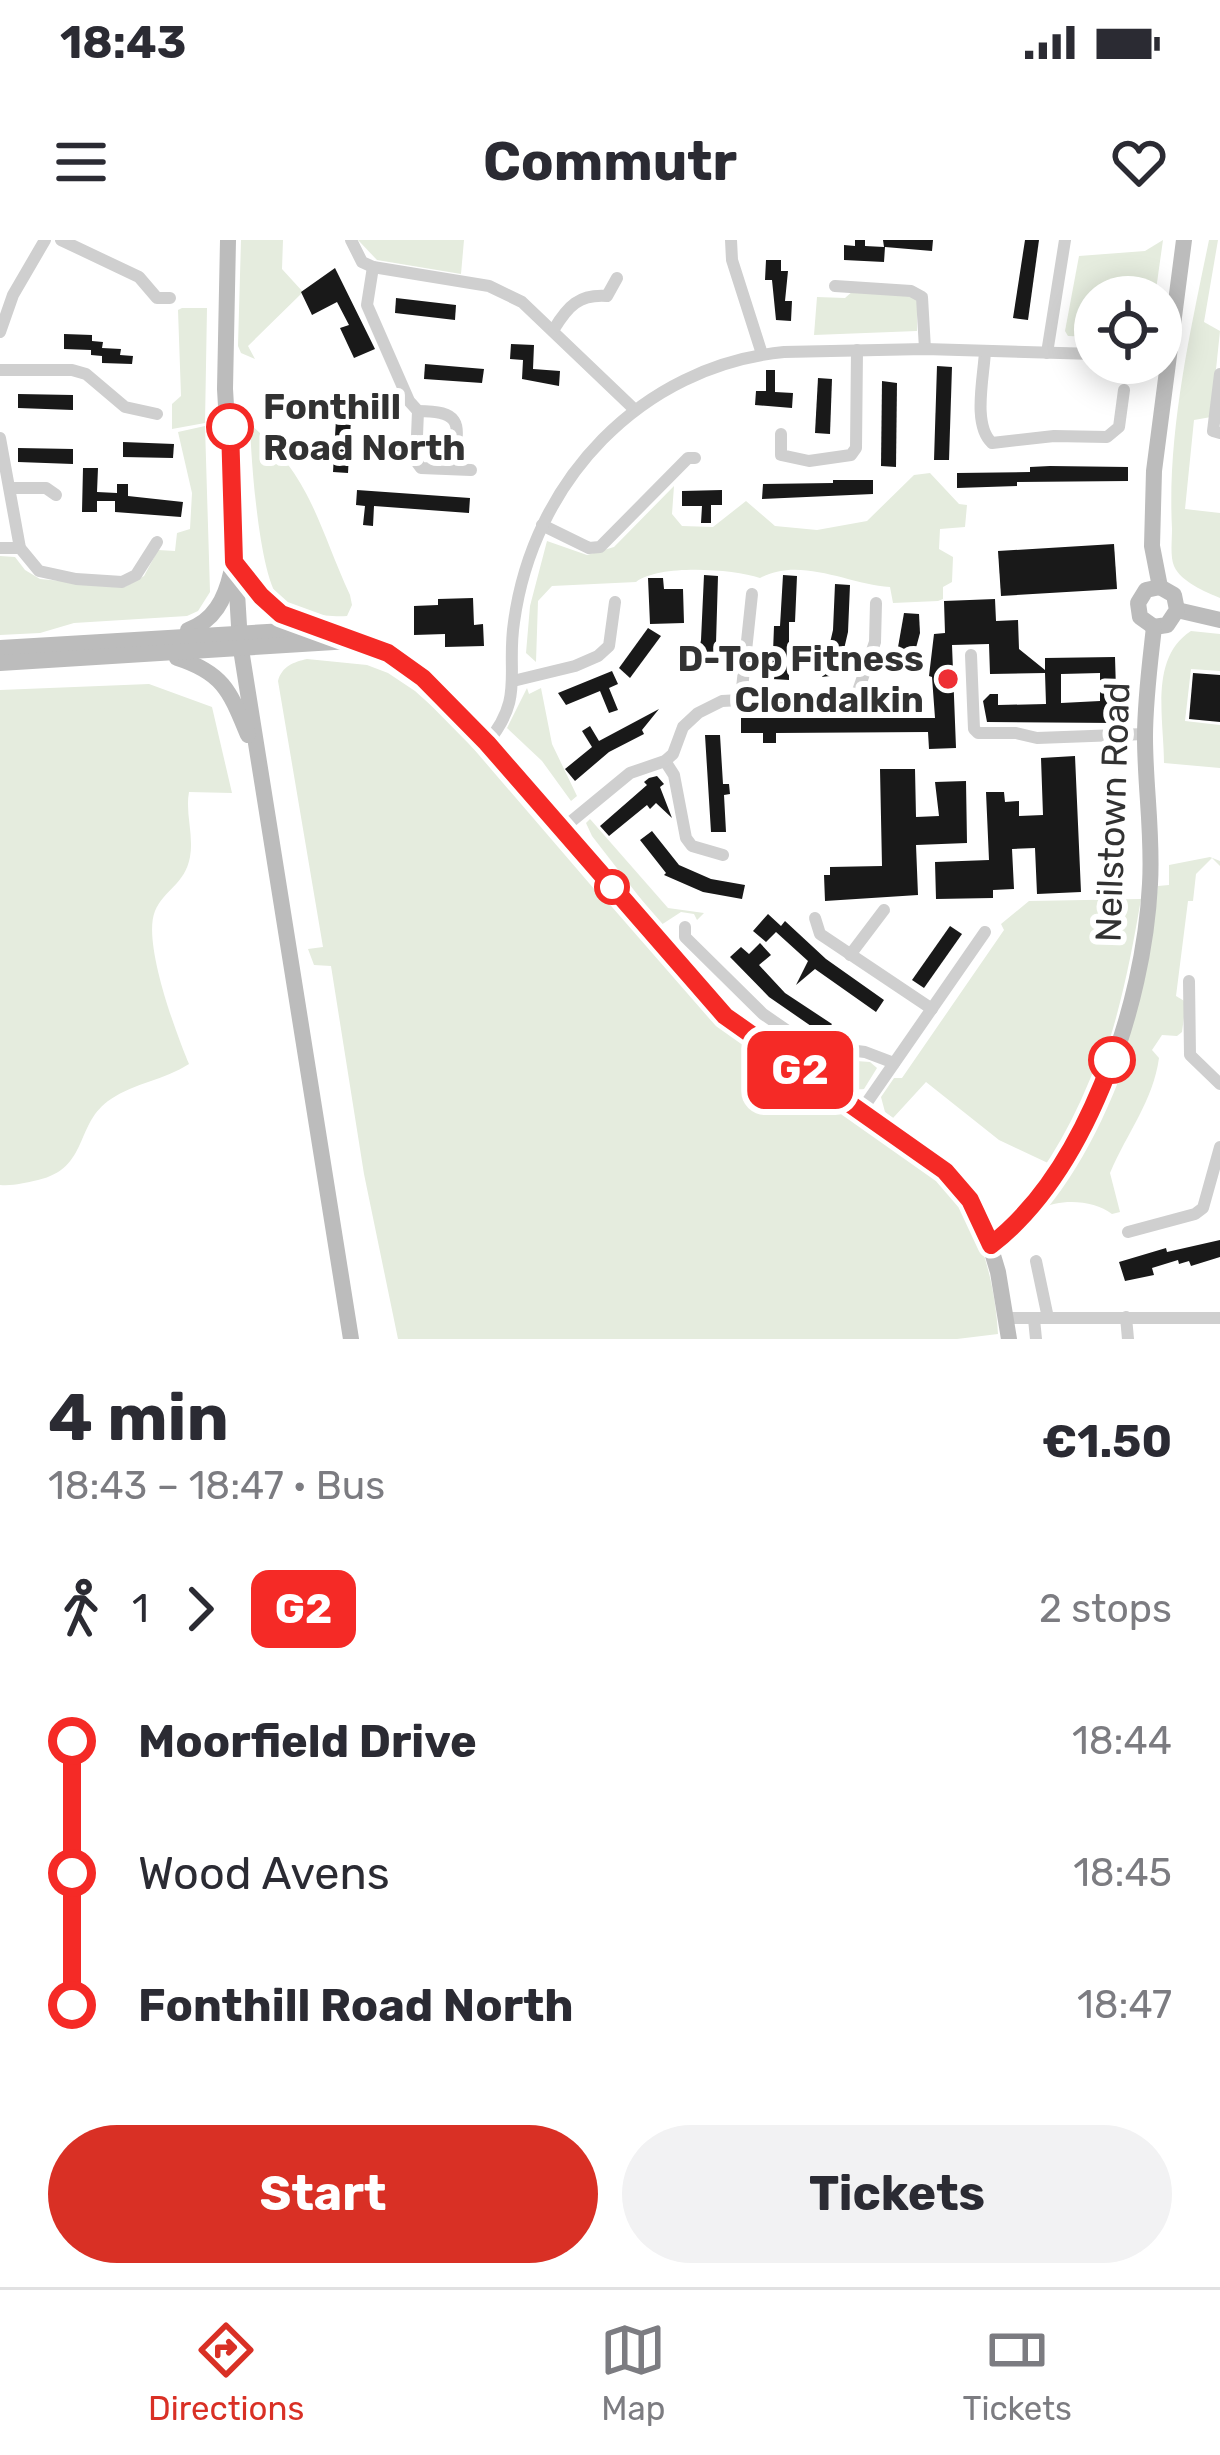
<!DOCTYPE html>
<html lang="en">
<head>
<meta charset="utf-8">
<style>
	body { margin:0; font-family:Rubik,sans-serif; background:#f2f2f3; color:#2b2b33; height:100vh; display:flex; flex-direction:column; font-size:45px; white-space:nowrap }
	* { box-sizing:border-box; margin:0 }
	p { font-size:39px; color:#7c7c81 }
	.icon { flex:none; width:66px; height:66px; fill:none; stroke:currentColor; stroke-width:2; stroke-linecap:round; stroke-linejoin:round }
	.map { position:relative; height:1099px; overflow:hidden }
	.sheet { display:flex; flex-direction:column; background:#fff; flex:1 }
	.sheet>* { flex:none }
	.badge { padding:0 24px; border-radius:18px; font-size:42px; line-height:78px }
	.controls { position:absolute; left:1074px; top:36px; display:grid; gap:24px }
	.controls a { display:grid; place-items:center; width:108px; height:108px; border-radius:50%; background:#fff; box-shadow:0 6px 30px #0003; font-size:60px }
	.map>.badge { position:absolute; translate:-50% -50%; box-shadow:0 0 0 6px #fff }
	.legs { display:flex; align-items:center; gap:18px; height:132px; padding:0 48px; font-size:39px }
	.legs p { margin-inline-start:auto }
	.overview { display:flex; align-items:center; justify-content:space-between; height:204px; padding:0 48px }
	h1 { font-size:66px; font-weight:700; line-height:90px }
	.primary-button { display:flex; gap:24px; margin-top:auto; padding:24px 48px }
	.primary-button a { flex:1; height:138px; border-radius:72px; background:#d93025; color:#fff; font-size:48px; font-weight:700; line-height:138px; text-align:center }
	.primary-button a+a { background:#f2f2f3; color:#2b2b33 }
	ul { padding:0 48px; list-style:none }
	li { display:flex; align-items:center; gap:42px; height:132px; font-size:45px }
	li i { display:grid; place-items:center; width:18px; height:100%; margin:0 15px; background:currentColor }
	li i::after { content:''; width:30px; height:30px; margin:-15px; border:9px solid; border-radius:50%; background:#fff }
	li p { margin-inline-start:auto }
	li:first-child i { background:linear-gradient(#0000 50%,currentColor 0) }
	li:last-child i { background:linear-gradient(currentColor 50%,#0000 0) }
	.status { display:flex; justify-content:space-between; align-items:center; height:84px; padding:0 60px; background:#fff; direction:ltr }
	.status svg { height:33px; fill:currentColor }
	header { display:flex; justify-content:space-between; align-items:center; height:156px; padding:0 48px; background:#fff; font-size:54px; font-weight:700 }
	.dock { display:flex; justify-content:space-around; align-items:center; height:168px; border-top:3px solid #e1e1e2; background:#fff; font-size:33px; color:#7c7c81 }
	.dock a { display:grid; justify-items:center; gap:6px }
	.dock .current { color:#d93025 }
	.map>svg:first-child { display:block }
	.green { fill:#e5ecde }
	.building { fill:#191919; fill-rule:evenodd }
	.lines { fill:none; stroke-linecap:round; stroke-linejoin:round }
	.street { stroke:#cfcfcf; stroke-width:12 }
	.secondary { stroke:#bcbcbc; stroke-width:16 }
	.line-1-casing { stroke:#fff; stroke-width:27 }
	.line-1 { stroke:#f52a26; stroke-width:18 }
	.stop-1-dot { fill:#fff; stroke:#f52a26; stroke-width:6 }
	.poi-dot { fill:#ee2f34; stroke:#fff; stroke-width:4.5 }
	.labels { text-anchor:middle; stroke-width:12; stroke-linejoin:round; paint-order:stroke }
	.stop-label { font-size:36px; font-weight:bold; fill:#323232; stroke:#fff; text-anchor:start }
	.poi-label { font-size:36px; font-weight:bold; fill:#323232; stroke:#fff; text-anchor:end }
	.street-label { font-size:36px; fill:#323232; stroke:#fff }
</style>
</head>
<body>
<div class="status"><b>18:43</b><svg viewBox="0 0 49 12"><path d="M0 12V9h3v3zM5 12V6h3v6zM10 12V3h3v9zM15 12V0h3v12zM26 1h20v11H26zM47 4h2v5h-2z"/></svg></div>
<header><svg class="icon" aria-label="menu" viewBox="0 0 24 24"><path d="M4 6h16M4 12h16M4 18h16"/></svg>Commutr<svg class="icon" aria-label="heart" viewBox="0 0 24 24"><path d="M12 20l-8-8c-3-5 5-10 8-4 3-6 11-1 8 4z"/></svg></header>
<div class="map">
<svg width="1220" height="1099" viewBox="0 0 1220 1099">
	<rect width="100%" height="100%" fill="#fff"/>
	<g class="green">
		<path d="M241,0H283L282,29L303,52L248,106L255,119L241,113L238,106Z"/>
		<path d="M358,0H464L461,34L377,20Z"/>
		<path d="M1163,0L1155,57H1095V97L1068,96L1065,91L1079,16L1145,11Z"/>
		<path d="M1209,0H1218L1204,82L1220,91L1211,177L1194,180L1185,269L1220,273V358C1206,352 1181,342 1174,326C1170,317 1172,300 1172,289C1167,193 1190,93 1209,0Z"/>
		<path d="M853,51L907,55L917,60V91L814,95L817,57L845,58Z"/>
		<path d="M182,68H207L205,183L172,189V164L181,156L178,70Z"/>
		<path d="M250,184C312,238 317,283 350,355L352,365L347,376C328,377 298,374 282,362C259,344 251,216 250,184Z"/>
		<path d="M205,186L210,352L198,371L187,376L74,383L40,393L0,395V316L15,317L25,330L40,339L125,347L144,336L158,310L175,311L177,293L190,289L192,253L178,192Z"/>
		<path d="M930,233L959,264L967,265L965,287L940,289L939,309L953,317L952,342L943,347V359L938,361L893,363L890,347C848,344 800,316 760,338C732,329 660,324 636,342L552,346L538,361L536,422L526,413L530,366L547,301L587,315L614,307L674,246L672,274L682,286L713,287L746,261L775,286L817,290L867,281L914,235Z"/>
		<path d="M1191,391L1220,394V431L1191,429L1185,481L1220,485V528L1164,523C1164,479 1149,418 1191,391Z"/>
		<path d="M307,419L367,425L388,433L415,451L454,486L601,657L609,654L744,803L943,939C979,979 995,1041 998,1094L957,1099H398L364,934L331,726L314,725L308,709L323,707L278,441C282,426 294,422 307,419Z"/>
		<path d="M149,444L212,467L232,553L189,552C185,573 194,595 190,617C185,644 164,650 155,671C142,702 176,793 189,824C164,840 135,843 111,859C74,883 90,928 38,940C24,943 14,946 0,945V450Z"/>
		<path d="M527,448L529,454L541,448L552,504L577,556L571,561L542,521L507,488Z"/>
		<path d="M590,579L668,668L704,673L697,680L694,674L681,672L661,685L592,596L586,583Z"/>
		<path d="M1210,617L1220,621V626L1212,618L1196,634L1193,661H1188L1176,756L1186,762L1182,792L1177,796L1162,795L1152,810L1159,818C1153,861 1128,891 1110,933L1120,972L1112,974C1094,960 1061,958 1040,969L1072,921L1146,727L1158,646L1169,645V625Z"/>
		<path d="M1141,659C1125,752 1106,845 1050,924L999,900L926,842L893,878L885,872L881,857L894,838H902L1004,690L1001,684L1029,661Z"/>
		<path d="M793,804L814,818L870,822L877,828L864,849C839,852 808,824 789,809Z"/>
	</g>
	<g class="building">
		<path d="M855,0H865V6L884,7L883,0H933L932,11L885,7L884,22L844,20V5L855,6Z"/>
		<path d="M1025,0H1039L1028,80L1013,78Z"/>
		<path d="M766,20H781V31H788L785,61H792L791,81L776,80L772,40H765Z"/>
		<path d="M335,28L375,109L354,118L340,88L349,85L337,62L312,75L301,52Z"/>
		<path d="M396,58L456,65L455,80L395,73Z"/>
		<path d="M64,94L92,95V101L103,102L102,108L121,109L120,115L133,116L132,124L102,123V116L91,115V110L64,109Z"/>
		<path d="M511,104L534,105L533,129L560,131L559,146L522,139L523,120L510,119Z"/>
		<path d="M425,124L484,129L482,143L424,139Z"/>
		<path d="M937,126L952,127L949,220H934Z"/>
		<path d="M766,130H775V152L793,153L792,168L755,165L756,151H766Z"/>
		<path d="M818,138L832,139L830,194L815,193Z"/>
		<path d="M882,141L897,143L896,227L881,226Z"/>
		<path d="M18,154L73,155V170L18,168Z"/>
		<path d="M336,179H351L348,233L333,232Z"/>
		<path d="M123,202L174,204L173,218L123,217Z"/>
		<path d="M18,208L73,209V224L18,222Z"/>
		<path d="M1050,226L1128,227V241L1017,242V246L957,248V233L1030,232V227Z"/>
		<path d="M83,228H98L97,252L117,253V244H128V256L183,262L181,277L115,272V261H97V272H82Z"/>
		<path d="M833,240H873V254L762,259L763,244L833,243Z"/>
		<path d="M357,250L470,258L469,273L374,266L373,286L363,285L365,266L356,265Z"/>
		<path d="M722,250V265H711V283H701L702,266H682V251Z"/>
		<path d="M1114,304L1117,349L1001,356L998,311Z"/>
		<path d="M704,335L718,336L716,403L710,428L696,425L701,400Z"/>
		<path d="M783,335L797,336L795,382H789V440L772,439L774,386H780Z"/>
		<path d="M648,338H663L664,349H683L684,383L650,384Z"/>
		<path d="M835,344L850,345L848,392L838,435L822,437L833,390Z"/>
		<path d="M473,358L474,385L483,384L484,406L445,407V394L414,395V366L438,365V359Z"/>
		<path d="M995,359L996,381L1018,380L1019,409L1045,430V418L1115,417L1117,483L987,482L983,461L990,454H998V465L1046,464L1045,433L990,434L989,404L952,405L956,508L929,509L928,492L776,493V503H763V493H741V478H935L932,437L929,436L934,394L945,393L944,361ZM1100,433V461L1061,463V434Z"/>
		<path d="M904,373L919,374L920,393L909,434L894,430Z"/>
		<path d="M648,388L661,396L630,438L619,428Z"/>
		<path d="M612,431L618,444L609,448L618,470L609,473L600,451L566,465L558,453Z"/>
		<path d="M1193,433L1220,435V482L1189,479Z"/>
		<path d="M659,469L642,490L644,494L609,512L575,541L565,529L592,507L582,491L590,486L599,501Z"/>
		<path d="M705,495H720L723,544H729L730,554L724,555L726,592H711Z"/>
		<path d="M1075,516L1081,652L1037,654L1035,608L1012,609L1014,649L993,650V658L936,659L935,622L989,620L986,552H1004L1005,562L1019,561V576L1043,575L1041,518Z"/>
		<path d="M880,529H915L916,577L939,576L935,542L966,541L967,603L916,605L918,655L825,661L824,635H830V627L882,626Z"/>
		<path d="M657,536L664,544L660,547L672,578L656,563L650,569L647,565L609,596L600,586L647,545L644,542L649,538Z"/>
		<path d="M652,591L679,625L711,639L745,645L742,659L703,652L664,635L666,633L640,600Z"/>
		<path d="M768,674L781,686L785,681L826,719L884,760L876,772L815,729L796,745L808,721L776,692L766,702L753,691Z"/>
		<path d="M950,686L962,694L924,748L912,740Z"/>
		<path d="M760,703L771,715L759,725L785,753L832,784L824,795L769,757L730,717L741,707L749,714Z"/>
		<path d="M1220,1000V1017L1191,1026L1189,1021L1179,1024L1178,1020L1152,1028L1154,1035L1125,1041L1119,1022L1166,1008L1167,1012Z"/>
	</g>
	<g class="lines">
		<g class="street">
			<path d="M61,0L139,37L157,58H170"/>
			<path d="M351,0L362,22L373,27L489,46L522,62L634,169"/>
			<path d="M731,0L732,20L762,114"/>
			<path d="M373,27L367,65L409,161L418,171L416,221L421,228L471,230"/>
			<path d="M835,46L911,51L922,57L925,109"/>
			<path d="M554,89C568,66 579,54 607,56L617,38"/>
			<path d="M0,92L13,55L45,0"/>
			<path d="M985,111C984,136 972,185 992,203L1054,196L1107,197L1119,187L1124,150"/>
			<path d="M1047,113L1065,0"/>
			<path d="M0,130H72L86,134L125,167L157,174"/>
			<path d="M1220,134L1213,191L1220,193"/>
			<path d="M418,171C468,171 457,188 453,228"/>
			<path d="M781,194V215L809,221L851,215L856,208L857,110"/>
			<path d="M0,198L20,308L39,331L76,339L122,342L136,335L157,302"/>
			<path d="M382,212L416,214"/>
			<path d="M10,248H46L56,255"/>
			<path d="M542,285L589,308L600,307L688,218H695"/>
			<path d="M0,308H20"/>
			<path d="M971,415L974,489L978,493H1016L1037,498L1145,494"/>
			<path d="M513,441L575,426L598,416L609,406L615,362"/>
			<path d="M857,454L875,402L876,363"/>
			<path d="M741,458L752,354"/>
			<path d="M487,503C525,457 506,434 514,382C533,241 641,126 784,112L925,109L1095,114"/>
			<path d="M665,521L674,535L686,598L692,606L723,615"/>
			<path d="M562,589L630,533L665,521L673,514L683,487L698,473L722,461L857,454L914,457"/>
			<path d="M815,678L820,694L932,769"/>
			<path d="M685,687V697L763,774L808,805L865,812L894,823"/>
			<path d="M850,715L884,670"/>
			<path d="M1189,741L1190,815L1220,844"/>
			<path d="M861,871L985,692"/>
			<path d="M1128,992L1195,974L1203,968L1220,907"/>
			<path d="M1036,1021L1048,1078"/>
			<path d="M1126,1077L1128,1099"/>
			<path d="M1005,1078H1220"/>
			<path d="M1034,1079L1036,1099"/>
		</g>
		<g class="secondary">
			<path d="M228,0L225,149L240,403L351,1099"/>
			<path d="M235,323C258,353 275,371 310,385"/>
			<path d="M1160,347L1152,306L1154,231L1184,0"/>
			<path d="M1177,370L1220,380"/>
			<path d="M1154,387L1167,385L1177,370L1174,355L1160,347"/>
			<path d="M1154,387L1140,377L1138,363L1146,350L1160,347"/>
			<path d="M188,390C214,381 225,359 231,333"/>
			<path d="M0,408L319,389L388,413L445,458L725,775L911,904L956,942L983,982L998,1032L1009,1099"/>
			<path d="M177,418C224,433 230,452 248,495"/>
			<path d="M0,423L350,401"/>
			<path d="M991,1005C1089,928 1144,766 1150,644C1153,595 1145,546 1145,497C1145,460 1150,423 1154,387"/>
		</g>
	</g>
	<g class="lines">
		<g class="line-1-casing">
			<path id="line-1" d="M230,187L234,322L261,356L281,374L388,413L423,438L487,503L725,776L945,931L970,960L991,1005C1049,960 1087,888 1112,820"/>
		</g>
		<use href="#line-1" class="line-1"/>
	</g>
	<g class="stop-1-dot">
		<circle cx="230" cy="187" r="21"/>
		<circle cx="612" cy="647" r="15"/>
		<circle cx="1112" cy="820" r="21"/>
	</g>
	<circle class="poi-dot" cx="948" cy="439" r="12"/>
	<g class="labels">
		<g class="stop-label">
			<text x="263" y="179">Fonthill<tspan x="263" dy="41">Road North</tspan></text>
		</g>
		<g class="poi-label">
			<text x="924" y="431">D-Top Fitness<tspan x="924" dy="41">Clondalkin</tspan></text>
		</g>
		<g class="street-label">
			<text transform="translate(1112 572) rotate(-88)" y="13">Neilstown Road</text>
		</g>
	</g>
</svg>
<div class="controls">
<a><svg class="icon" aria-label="locate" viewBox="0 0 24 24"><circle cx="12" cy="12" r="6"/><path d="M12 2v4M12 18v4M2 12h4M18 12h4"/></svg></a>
</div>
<b class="badge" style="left:800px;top:830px;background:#f52a26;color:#fff">G2</b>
</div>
<section class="sheet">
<div class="overview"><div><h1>4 min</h1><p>18:43 – 18:47 · Bus</p></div><b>€1.50</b></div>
<div class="legs"><svg class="icon" aria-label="walk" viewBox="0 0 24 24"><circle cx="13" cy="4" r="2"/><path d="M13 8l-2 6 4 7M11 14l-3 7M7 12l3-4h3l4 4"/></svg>1<svg class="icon" aria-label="forward" viewBox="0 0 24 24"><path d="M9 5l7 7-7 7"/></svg><b class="badge" style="background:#f52a26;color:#fff">G2</b><p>2 stops</p></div>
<ul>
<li><i style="color:#f52a26"></i><b>Moorfield Drive</b><p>18:44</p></li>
<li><i style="color:#f52a26"></i><span>Wood Avens</span><p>18:45</p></li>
<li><i style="color:#f52a26"></i><b>Fonthill Road North</b><p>18:47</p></li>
</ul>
<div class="primary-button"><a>Start</a><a>Tickets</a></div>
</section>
<nav class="dock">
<a class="current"><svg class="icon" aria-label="directions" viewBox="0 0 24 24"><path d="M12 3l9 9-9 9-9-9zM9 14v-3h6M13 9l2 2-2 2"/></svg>Directions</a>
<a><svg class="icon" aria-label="map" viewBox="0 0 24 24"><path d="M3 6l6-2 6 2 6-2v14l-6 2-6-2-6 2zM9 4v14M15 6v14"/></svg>Map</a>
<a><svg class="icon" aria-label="tickets" viewBox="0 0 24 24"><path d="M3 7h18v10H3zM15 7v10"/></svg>Tickets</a>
</nav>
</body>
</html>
